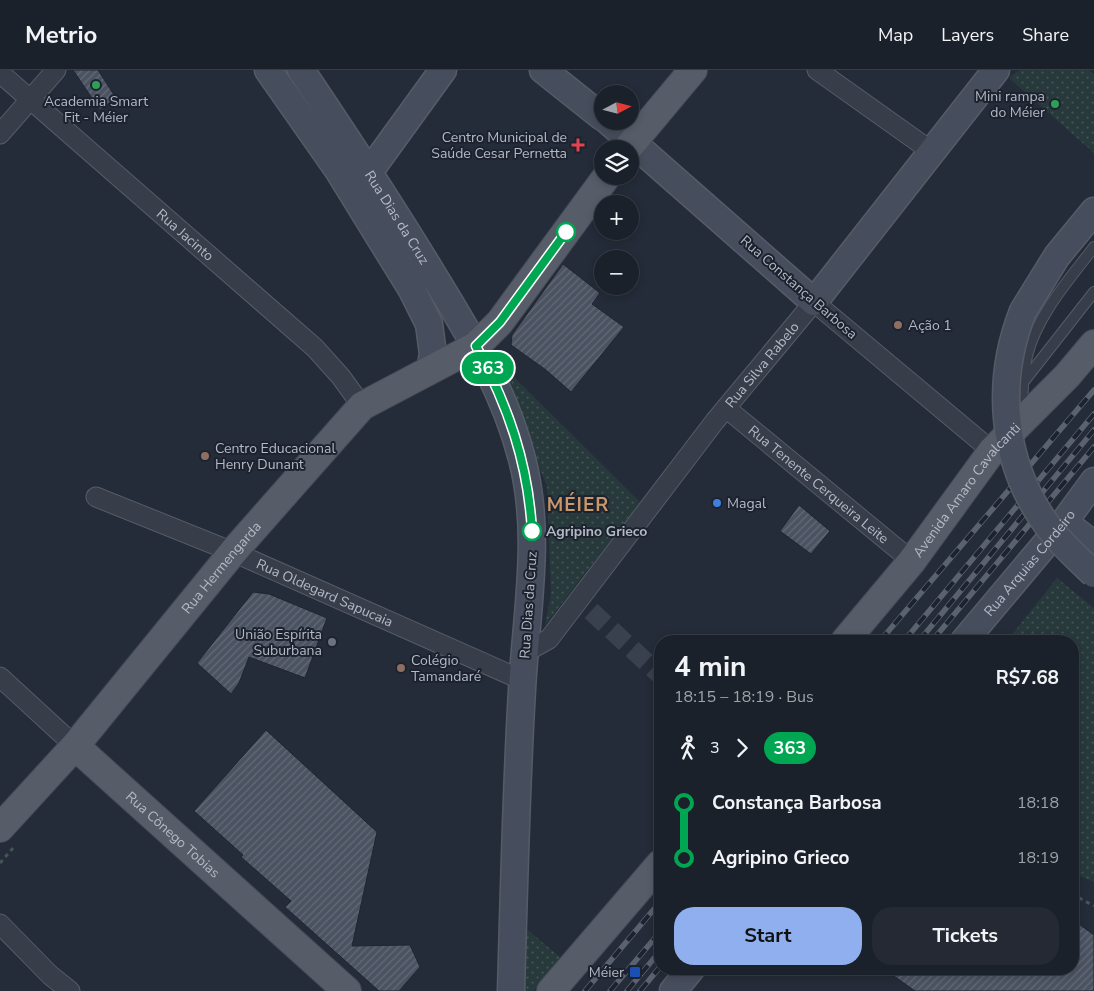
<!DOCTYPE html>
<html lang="en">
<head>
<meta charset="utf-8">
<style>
	body { margin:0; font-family:"Nunito Sans",sans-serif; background:#242933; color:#f1f3f6; height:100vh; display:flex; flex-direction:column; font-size:19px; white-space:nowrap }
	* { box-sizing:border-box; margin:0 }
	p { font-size:16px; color:#a0a3a9 }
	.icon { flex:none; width:28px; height:28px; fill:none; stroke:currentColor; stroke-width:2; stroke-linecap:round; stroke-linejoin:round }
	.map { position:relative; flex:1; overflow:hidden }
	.sheet { position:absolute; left:654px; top:565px; width:425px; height:340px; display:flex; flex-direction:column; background:#1b212b; border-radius:20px; box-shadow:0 2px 8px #0003,0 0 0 1px #393e47 }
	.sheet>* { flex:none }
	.badge { padding:0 10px; border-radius:16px; font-size:18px; line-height:32px }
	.needle { width:32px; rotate:83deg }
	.controls { position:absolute; left:594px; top:15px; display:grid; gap:10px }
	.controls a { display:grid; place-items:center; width:45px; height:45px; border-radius:50%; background:#1b212b; box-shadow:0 2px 8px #0003,0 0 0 1px #393e47; font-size:25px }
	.map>.badge { position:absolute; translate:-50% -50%; box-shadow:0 0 0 2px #fff }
	.legs { display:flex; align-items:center; gap:8px; height:55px; padding:0 20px; font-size:16px }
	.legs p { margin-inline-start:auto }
	.overview { display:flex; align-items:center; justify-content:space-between; height:85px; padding:0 20px }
	h1 { font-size:28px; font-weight:700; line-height:38px }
	.button { display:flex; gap:10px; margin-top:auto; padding:10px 20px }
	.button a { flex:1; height:58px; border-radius:20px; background:#8fafee; color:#111; font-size:20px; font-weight:700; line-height:58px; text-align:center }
	.button a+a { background:#242933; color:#f1f3f6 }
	ul { padding:0 20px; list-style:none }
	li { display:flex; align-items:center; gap:18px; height:55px; font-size:19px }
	li i { display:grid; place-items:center; width:8px; height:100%; margin:0 6px; background:currentColor }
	li i::after { content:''; width:12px; height:12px; margin:-6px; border:4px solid; border-radius:50%; background:#1b212b }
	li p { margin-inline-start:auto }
	li:first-child i { background:linear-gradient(#0000 50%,currentColor 0) }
	li:last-child i { background:linear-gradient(currentColor 50%,#0000 0) }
	header { display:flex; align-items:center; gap:30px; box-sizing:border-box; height:70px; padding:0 25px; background:#1b212b; border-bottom:1px solid #393e47 }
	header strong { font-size:24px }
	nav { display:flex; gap:28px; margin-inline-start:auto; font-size:18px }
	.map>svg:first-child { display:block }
	.grass { fill:url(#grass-dots) }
	.building { fill:url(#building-hatch); stroke:#1f2530 }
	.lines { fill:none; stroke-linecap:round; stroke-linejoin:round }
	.street-tunnel { stroke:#39414e; stroke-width:19; stroke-dasharray:19 9; stroke-linecap:butt }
	.lane-casing { stroke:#565c67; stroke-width:12 }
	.street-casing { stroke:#565c67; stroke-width:21 }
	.secondary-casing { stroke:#565c67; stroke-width:29 }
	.primary-casing { stroke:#414752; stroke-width:30 }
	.path { stroke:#445457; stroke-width:3; stroke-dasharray:4 4; stroke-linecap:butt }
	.lane { stroke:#383e49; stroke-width:10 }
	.street { stroke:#383e49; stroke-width:19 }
	.secondary { stroke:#464d5c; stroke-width:26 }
	.primary { stroke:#565d69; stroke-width:28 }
	.rail-casing { stroke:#5a6270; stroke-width:5.5 }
	.rail { stroke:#1d232e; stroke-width:4; stroke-dasharray:11; stroke-linecap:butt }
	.secondary-bridge-casing { stroke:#565c67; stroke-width:29; stroke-linecap:butt }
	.secondary-bridge { stroke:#464d5c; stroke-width:26 }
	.line-1-casing { stroke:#fff; stroke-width:11 }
	.line-1 { stroke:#00a651; stroke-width:8 }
	.leisure-dot { fill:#2e9e5b; stroke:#1d232e; stroke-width:2 }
	.health-dot { fill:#e0444e; stroke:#1d232e; stroke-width:2 }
	.stop-1-dot { fill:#fff; stroke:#00a651; stroke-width:2.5 }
	.education-dot { fill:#8d6e63; stroke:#1d232e; stroke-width:2 }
	.shop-dot { fill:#3f7fe0; stroke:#1d232e; stroke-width:2 }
	.worship-dot { fill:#6b7280; stroke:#1d232e; stroke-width:2 }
	.transit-dot { fill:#1a4fb4; stroke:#1d232e; stroke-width:2 }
	.labels { text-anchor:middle; stroke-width:4; stroke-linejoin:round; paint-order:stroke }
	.poi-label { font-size:14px; fill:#b3b9c5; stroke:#1d232e; text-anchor:end }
	.street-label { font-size:14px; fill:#b3b9c5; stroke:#1d232e }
	.stop-label { font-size:14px; font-weight:bold; fill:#b3b9c5; stroke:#1d232e; text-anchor:start }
	.district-label { font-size:19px; font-weight:bold; letter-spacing:1px; fill:#ca9769; stroke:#1d232e }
</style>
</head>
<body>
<header>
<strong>Metrio</strong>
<nav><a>Map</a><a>Layers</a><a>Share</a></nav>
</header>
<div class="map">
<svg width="1094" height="921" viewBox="0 0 1094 921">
	<defs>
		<pattern id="grass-dots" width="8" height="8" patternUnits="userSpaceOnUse" patternTransform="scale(1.25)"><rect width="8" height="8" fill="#27393b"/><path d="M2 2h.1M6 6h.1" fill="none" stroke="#445456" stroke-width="1.8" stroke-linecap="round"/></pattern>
		<pattern id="building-hatch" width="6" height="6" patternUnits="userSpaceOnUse" patternTransform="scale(1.25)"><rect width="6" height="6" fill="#4b5362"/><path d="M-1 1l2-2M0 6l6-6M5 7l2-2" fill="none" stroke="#636a77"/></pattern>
	</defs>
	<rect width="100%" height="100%" fill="#242c39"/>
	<g class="grass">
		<path d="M1019,0H1089L1094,5V83L1009,8Z"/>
		<path d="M492,285L640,432L545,555L551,524L547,416Z"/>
		<path d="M1057,508L1094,538V812L1073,803L1072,571H1007Z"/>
		<path d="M519,860H528L561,888L534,921H517Z"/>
	</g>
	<g class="building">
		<path d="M73,0H98L116,28L100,40Z"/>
		<path d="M563,194L600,223L592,234L624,257L571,322L546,300L511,275L512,265Z"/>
		<path d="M799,435L830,461L811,484L780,461Z"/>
		<path d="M253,522L269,524L327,548L305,608L249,587L239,613L231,624L197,593Z"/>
		<path d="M266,660L377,762L352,876L410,875L420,897L399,921H379L285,837L291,831L241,787L243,785L194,741Z"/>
		<path d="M1072,849L1094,865V921H915L884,899H1072Z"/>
	</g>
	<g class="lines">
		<path class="street-tunnel" d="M591,541L660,605"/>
		<g class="lane-casing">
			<g id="lane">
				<path d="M1025,310L1094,222"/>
				<path d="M1022,344C1022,325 1023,304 1027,286C1037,245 1069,210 1094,177"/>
			</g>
		</g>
		<g class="street-casing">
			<g id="street">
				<path d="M817,0L931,81"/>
				<path id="s1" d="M0,3L315,278L341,307L362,336"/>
				<path d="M0,64L56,0"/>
				<path id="s2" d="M726,338L912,491"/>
				<path id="s3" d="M96,427L233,482L522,610"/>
				<path id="s4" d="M524,583L549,569L715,351L814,232L992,381"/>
				<path d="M0,607L75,676"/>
				<path d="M0,854L50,905L70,921"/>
			</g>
		</g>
		<g class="secondary-casing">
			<g id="secondary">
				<path d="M268,0L338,100L412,220L429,254L433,284L430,299"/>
				<path id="s5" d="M301,0C346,67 390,134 432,203C469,264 504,319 522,389C542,465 526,543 522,620C516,720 514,821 511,921"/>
				<path d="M543,0L602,47"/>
				<path d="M608,51L814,232L996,0"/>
				<path d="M359,116L443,0"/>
				<path d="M1023,241L1057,186L1094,141"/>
				<path d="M1064,452L1094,475"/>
				<path id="s6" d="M964,571L1064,452L1094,411"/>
				<path d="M673,921L691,899"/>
			</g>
		</g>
		<g class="primary-casing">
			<g id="primary">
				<path d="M627,79L693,0"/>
				<path id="s7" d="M845,571L912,491L992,381L1067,306L1094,274"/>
				<path id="s8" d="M75,676L347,921"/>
				<path id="s9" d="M0,758L75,676L233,482L362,336L476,276L500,252L607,106"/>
				<path d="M551,921L660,794"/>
			</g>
		</g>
		<g class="path">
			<path d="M0,793L13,778"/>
			<path d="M1072,824L1094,836"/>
		</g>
		<use href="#lane" class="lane"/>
		<use href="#street" class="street"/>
		<use href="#secondary" class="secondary"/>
		<use href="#primary" class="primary"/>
		<g class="rail-casing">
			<g id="rail">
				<path d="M880,571L1094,320"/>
				<path d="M904,571L1094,344"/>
				<path d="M919,571L1094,360"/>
				<path d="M932,571L1094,377"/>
				<path d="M585,921L660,832"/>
				<path d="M610,921L660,862"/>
				<path d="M627,921L660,881"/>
				<path d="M640,921L660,897"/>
			</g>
		</g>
		<use href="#rail" class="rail"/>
		<g class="secondary-bridge-casing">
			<path id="secondary-bridge" d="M1023,241C995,312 1001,392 1047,455C1060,473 1078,489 1094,504"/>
		</g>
		<use href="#secondary-bridge" class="secondary-bridge"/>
	</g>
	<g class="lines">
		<g class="line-1-casing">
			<path id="line-1" d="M532,461C528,392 508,336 476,276L500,252L566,162"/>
		</g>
		<use href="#line-1" class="line-1"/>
	</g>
	<g class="leisure-dot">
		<circle cx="96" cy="15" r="5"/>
		<circle cx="1055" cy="34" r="5"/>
	</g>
	<path class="health-dot" d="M575.5 67.5h5v5h5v5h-5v5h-5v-5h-5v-5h5z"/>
	<g class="stop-1-dot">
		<circle cx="566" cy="162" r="9"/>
		<circle cx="532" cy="461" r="9"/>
	</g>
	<g class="education-dot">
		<circle cx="898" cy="255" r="5"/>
		<circle cx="205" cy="386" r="5"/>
		<circle cx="401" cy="598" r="5"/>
	</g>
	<circle class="shop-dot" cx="717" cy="433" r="5"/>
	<circle class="worship-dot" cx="332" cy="572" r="5"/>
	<rect class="transit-dot" x="629" y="896" width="12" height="12" rx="2.5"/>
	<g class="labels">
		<g class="poi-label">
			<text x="1045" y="31">Mini rampa<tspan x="1045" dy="16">do Méier</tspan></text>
			<text x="96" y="36" text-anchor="middle">Academia Smart<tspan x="96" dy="16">Fit - Méier</tspan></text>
			<text x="567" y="72">Centro Municipal de<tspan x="567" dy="16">Saúde Cesar Pernetta</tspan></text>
			<text x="908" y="260" text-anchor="start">Ação 1</text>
			<text x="215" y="383" text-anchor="start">Centro Educacional<tspan x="215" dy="16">Henry Dunant</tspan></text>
			<text x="727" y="438" text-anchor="start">Magal</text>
			<text x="322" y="569">União Espírita<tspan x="322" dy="16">Suburbana</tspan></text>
			<text x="411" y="595" text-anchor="start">Colégio<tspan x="411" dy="16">Tamandaré</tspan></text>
			<text x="624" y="907">Méier</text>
		</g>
		<g class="street-label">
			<text dy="5" stroke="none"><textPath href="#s5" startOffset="176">Rua Dias da Cruz</textPath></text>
			<text dy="5" stroke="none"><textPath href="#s1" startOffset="246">Rua Jacinto</textPath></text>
			<text transform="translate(799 217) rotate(41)" y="5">Rua Constança Barbosa</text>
			<text dy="5" stroke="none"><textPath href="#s4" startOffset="376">Rua Silva Rabelo</textPath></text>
			<text dy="5" stroke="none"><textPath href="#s2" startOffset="120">Rua Tenente Cerqueira Leite</textPath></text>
			<text dy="5" stroke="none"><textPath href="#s7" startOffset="194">Avenida Amaro Cavalcanti</textPath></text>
			<text dy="5" stroke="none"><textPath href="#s6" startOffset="102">Rua Arquias Cordeiro</textPath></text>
			<text dy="5" stroke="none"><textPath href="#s9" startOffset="342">Rua Hermengarda</textPath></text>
			<text dy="5" stroke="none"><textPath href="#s3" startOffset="248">Rua Oldegard Sapucaia</textPath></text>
			<text transform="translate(528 535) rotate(-86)" y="5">Rua Dias da Cruz</text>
			<text dy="5" stroke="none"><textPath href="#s8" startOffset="132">Rua Cônego Tobias</textPath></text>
		</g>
		<g class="stop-label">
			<text x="546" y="466">Agripino Grieco</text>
		</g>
		<g class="district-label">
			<text x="578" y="441">MÉIER</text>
		</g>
	</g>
</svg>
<div class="controls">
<a><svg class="needle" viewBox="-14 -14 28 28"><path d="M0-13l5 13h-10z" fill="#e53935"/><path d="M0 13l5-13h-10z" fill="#a0a3a9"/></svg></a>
<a><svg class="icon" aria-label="layers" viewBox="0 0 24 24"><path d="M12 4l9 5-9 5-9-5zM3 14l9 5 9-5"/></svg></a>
<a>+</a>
<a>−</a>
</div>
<b class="badge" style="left:488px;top:298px;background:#00a651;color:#fff">363</b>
<section class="sheet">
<div class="overview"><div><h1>4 min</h1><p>18:15 – 18:19 · Bus</p></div><b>R$7.68</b></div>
<div class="legs"><svg class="icon" aria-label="walk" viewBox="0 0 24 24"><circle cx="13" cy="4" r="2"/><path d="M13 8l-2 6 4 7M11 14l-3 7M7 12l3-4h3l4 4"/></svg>3<svg class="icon" aria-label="forward" viewBox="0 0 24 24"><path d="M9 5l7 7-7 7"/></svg><b class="badge" style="background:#00a651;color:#fff">363</b></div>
<ul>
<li><i style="color:#00a651"></i><b>Constança Barbosa</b><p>18:18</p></li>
<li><i style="color:#00a651"></i><b>Agripino Grieco</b><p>18:19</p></li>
</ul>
<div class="button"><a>Start</a><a>Tickets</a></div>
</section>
</div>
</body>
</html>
